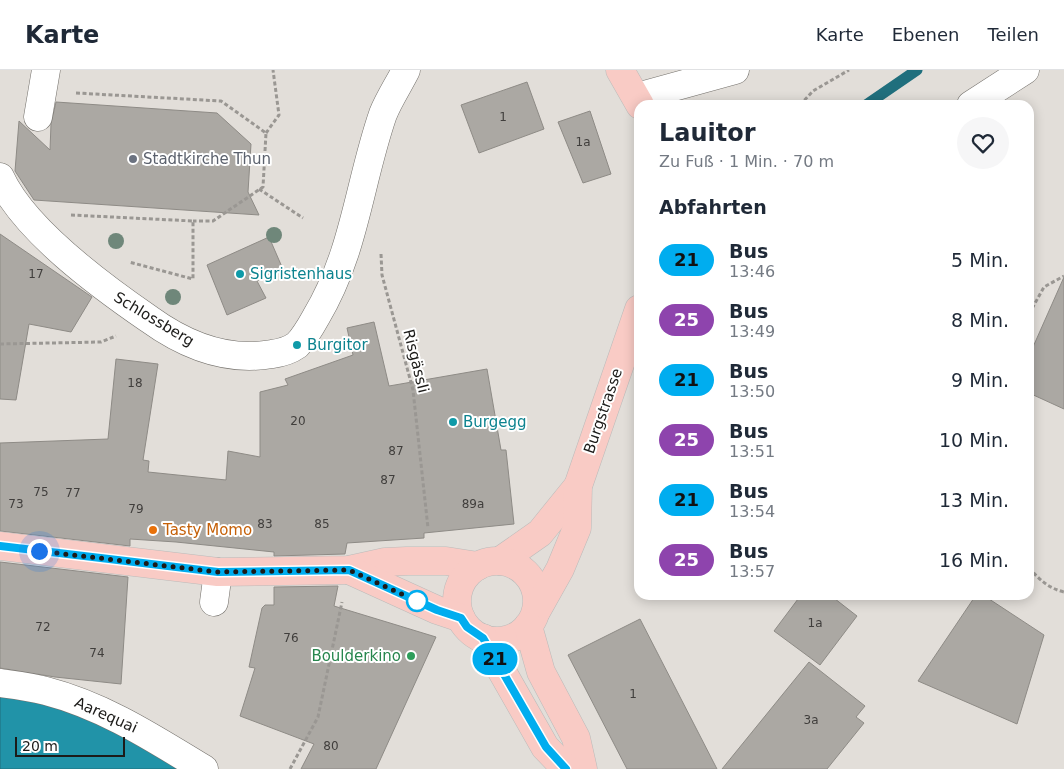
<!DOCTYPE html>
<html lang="de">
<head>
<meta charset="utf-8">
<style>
	body { margin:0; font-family:"DejaVu Sans",sans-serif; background:#f6f6f7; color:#1f2937; height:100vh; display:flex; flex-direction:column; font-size:19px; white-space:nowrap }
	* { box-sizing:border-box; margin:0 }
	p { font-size:16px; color:#747a83 }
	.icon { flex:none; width:28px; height:28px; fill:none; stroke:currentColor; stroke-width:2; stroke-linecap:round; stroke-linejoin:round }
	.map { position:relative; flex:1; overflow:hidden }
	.details { position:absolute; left:634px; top:30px; width:400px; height:500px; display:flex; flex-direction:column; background:#fff; border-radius:15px; box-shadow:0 2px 12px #0003 }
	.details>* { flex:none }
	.badge { padding:0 10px; border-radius:16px; font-size:18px; line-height:32px }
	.scale { position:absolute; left:15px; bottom:12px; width:110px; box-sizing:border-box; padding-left:5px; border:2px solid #1c1b19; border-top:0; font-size:14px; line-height:18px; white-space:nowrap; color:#1c1b19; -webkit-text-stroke:4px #fff; paint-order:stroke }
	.you { position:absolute; width:25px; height:25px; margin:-12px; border:4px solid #fff; border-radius:50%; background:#1a73e8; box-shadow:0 0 0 8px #1a73e833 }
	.map>.badge { position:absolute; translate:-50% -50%; box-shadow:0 0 0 2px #fff }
	h2 { padding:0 25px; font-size:19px; line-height:45px }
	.round { display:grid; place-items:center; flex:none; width:52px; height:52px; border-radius:26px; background:#f6f6f7 }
	.headline { display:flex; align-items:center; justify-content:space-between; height:85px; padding:0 25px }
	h1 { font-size:24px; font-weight:700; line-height:38px }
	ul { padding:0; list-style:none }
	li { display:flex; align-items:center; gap:15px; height:60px; padding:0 25px }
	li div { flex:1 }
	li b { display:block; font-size:19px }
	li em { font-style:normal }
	li .badge { min-width:55px; font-weight:700; text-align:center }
	header { display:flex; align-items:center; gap:30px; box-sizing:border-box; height:70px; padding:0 25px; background:#fff; border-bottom:1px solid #e0e1e3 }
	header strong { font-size:24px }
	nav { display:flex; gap:28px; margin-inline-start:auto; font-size:18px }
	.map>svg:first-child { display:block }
	.water { fill:#2193a8; stroke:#206f7d }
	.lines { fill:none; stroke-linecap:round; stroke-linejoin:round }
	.stream { stroke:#206f7d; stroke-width:11 }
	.building { fill:#aba8a3; stroke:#8e8b86 }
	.minor-casing { stroke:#74716c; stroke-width:29 }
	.major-casing { stroke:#bbbbba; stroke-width:29 }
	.path { stroke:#9a9793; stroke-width:3; stroke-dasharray:4 2.5; stroke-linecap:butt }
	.minor { stroke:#fff; stroke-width:28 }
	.major { stroke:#f9cbc5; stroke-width:28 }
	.tree { fill:#6f877a }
	.line-casing { stroke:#fff; stroke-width:11 }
	.line { stroke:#00adef; stroke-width:8 }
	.walk { stroke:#1c1b19; stroke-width:5; stroke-dasharray:0 9 }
	.worship-dot { fill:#6b7280; stroke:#fff; stroke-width:2 }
	.culture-dot { fill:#0f9aa8; stroke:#fff; stroke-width:2 }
	.food-dot { fill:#e8710a; stroke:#fff; stroke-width:2 }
	.stop-dot { fill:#fff; stroke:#00adef; stroke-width:2.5 }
	.leisure-dot { fill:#2e9e5b; stroke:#fff; stroke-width:2 }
	.labels { text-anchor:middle; stroke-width:4; stroke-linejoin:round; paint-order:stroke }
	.number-label { font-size:12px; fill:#403e3c }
	.worship-label { font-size:15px; fill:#5b616d; stroke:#fff; text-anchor:start }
	.culture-label { font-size:15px; fill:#0d838f; stroke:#fff; text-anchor:start }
	.street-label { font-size:15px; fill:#1c1b19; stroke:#fff }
	.food-label { font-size:15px; fill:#c56008; stroke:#fff; text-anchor:start }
	.leisure-label { font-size:15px; fill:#27864d; stroke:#fff; text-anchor:end }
</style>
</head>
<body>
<header>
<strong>Karte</strong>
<nav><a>Karte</a><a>Ebenen</a><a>Teilen</a></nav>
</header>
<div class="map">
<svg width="1064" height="699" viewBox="0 0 1064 699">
	<rect width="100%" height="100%" fill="#e2ded9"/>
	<path class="water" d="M0,621L28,626L110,657L181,699H0Z"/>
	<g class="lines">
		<path class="stream" d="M866,35L917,0"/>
	</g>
	<g class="building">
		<path d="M527,12L544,59L479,83L461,35Z"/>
		<path d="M56,32L217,43L251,74L248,122L259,145L34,130L15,101L19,51L50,80L51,54Z"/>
		<path d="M590,41L611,104L583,113L558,52Z"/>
		<path d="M0,164L92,227L71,262L29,254L16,330L0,329Z"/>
		<path d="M269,167L282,197L257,211L266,228L227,245L207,195Z"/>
		<path d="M1064,207V339L1029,323V286Z"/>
		<path d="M374,252L389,316L487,299L501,380H506L514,454L424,463V468L347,473L345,484L274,486V482L176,472L130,469V476L0,461V373L108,369L116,289L158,294L143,390L149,391L148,402L226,410L228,381L260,387V322L288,315L285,309L353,285L347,258Z"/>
		<path d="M0,492L128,507L121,614L55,607L0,598Z"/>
		<path d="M338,516L334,536L436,567L376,699H301L314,674L240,646L255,598L249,597L262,538L265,535H274V517Z"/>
		<path d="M801,525H830L857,546L820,595L774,561Z"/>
		<path d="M976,525H983L1044,565L1017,654L918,611Z"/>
		<path d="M640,549L717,699H627L568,585Z"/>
		<path d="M809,592L865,636L856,647L864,653L827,699H722Z"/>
	</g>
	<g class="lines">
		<g class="minor-casing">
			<g id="minor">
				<path d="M637,27L735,0"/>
				<path d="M971,35L1025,0"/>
				<path d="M38,47L46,0"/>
				<path d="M0,107C24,160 101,216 149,249C185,275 227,292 272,284C280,283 290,280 297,275C304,268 311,256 316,247C355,182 359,113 383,44C389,29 399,14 406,0"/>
				<path d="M214,532L218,502"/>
				<path d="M0,613C15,615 31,617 46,621C104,636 153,668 204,699"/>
			</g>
		</g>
		<g class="major-casing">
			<g id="major">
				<path d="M620,0L640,35"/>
				<path d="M0,476L218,502L349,500L385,492L407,491H446L478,496"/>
				<path d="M500,491L540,463L578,416"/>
				<circle cx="497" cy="531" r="40"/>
				<path d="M349,500L437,540L461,548"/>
				<path d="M537,540L560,499L577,458L578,416L639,239"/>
				<path d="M528,556L541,602L576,668L583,699"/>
				<path d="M483,568L545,677L566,699"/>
			</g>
		</g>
		<g class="path">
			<path d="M76,23L221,31L266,63L263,117L213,151H193"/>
			<path d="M800,35L813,21L849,0"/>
			<path d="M266,63L279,45L273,0"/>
			<path d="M259,119L303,148"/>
			<path d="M71,145L193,151V209L129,192"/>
			<path d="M381,184L382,205L413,320L428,458"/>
			<path d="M1029,244L1044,217L1064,206"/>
			<path d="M0,274L101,272L116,266"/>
			<path d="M1029,498C1040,510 1048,518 1064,522"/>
			<path d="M290,699L318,647L342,532"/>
		</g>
		<use href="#minor" class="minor"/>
		<use href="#major" class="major"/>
	</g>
	<g class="tree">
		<circle cx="274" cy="165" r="8"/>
		<circle cx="116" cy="171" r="8"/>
		<circle cx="173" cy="227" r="8"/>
	</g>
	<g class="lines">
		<g class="line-casing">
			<path id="line" d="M0,476L218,502L349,500L437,540L461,548L467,557L483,568L546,677L566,699"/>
		</g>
		<use href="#line" class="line"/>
		<path class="walk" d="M39,481L218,502L349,500L417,531"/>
	</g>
	<circle class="worship-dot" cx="133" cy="89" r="5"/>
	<g class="culture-dot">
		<circle cx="240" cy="204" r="5"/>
		<circle cx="297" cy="275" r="5"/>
		<circle cx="453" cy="352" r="5"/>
	</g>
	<circle class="food-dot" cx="153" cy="460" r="5"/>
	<circle class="stop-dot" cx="417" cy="531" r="10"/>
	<circle class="leisure-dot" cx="411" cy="586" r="5"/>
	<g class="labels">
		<g class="number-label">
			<text x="503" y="51">1</text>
			<text x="583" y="76">1a</text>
			<text x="36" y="208">17</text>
			<text x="135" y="317">18</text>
			<text x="298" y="355">20</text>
			<text x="396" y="385">87</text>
			<text x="388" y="414">87</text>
			<text x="41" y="426">75</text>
			<text x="73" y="427">77</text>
			<text x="16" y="438">73</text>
			<text x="473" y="438">89a</text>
			<text x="136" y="443">79</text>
			<text x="265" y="458">83</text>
			<text x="322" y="458">85</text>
			<text x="815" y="557">1a</text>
			<text x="43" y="561">72</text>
			<text x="291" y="572">76</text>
			<text x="97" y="587">74</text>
			<text x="633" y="628">1</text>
			<text x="811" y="654">3a</text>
			<text x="331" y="680">80</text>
		</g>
		<g class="worship-label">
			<text x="143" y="94">Stadtkirche Thun</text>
		</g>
		<g class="culture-label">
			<text x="250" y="209">Sigristenhaus</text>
			<text x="307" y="280">Burgitor</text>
			<text x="463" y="357">Burgegg</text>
		</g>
		<g class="street-label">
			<text transform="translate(154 249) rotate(31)" y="5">Schlossberg</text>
			<text transform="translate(416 291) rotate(76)" y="5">Risgässli</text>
			<text transform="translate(603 341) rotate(-71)" y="5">Burgstrasse</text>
			<text transform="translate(106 645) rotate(24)" y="5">Aarequai</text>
		</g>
		<g class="food-label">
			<text x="163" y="465">Tasty Momo</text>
		</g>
		<g class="leisure-label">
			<text x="401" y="591">Boulderkino</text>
		</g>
	</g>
</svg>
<div class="scale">20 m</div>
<div class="you" style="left:39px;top:481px"></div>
<b class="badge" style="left:495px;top:589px;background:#00adef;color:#111">21</b>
<section class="details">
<div class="headline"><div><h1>Lauitor</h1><p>Zu Fuß · 1 Min. · 70 m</p></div><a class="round"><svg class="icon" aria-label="heart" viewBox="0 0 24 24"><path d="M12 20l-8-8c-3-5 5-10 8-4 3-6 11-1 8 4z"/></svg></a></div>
<h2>Abfahrten</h2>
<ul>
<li><span class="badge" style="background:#00adef;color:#111">21</span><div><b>Bus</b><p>13:46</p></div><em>5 Min.</em></li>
<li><span class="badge" style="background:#8e44ad;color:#fff">25</span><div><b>Bus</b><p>13:49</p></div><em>8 Min.</em></li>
<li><span class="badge" style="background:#00adef;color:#111">21</span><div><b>Bus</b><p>13:50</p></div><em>9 Min.</em></li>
<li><span class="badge" style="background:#8e44ad;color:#fff">25</span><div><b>Bus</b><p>13:51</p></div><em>10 Min.</em></li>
<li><span class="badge" style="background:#00adef;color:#111">21</span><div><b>Bus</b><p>13:54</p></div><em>13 Min.</em></li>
<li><span class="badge" style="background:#8e44ad;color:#fff">25</span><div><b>Bus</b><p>13:57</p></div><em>16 Min.</em></li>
</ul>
</section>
</div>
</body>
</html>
